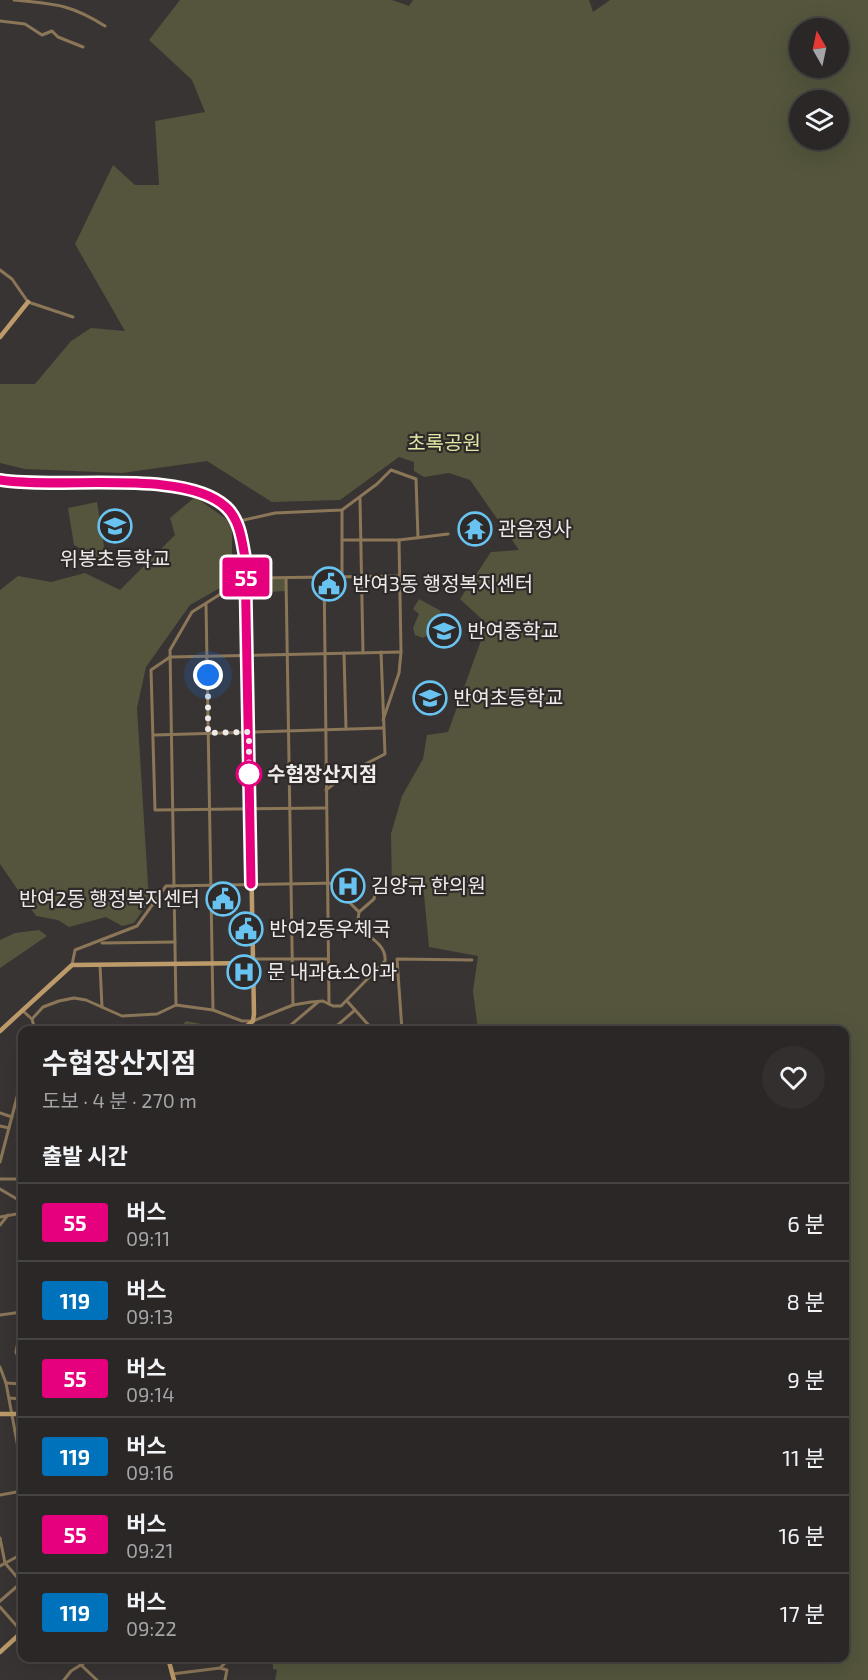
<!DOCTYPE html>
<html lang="ko">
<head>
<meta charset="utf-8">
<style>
	body { margin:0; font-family:"Exo 2","Noto Sans KR",sans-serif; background:#322f2e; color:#f1f3f6; height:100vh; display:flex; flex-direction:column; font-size:22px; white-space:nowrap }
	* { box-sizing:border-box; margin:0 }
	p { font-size:20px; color:#a5a5a7 }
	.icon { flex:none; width:33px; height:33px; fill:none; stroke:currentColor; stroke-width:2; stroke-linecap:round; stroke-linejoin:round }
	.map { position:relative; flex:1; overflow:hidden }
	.panel { position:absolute; left:18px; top:1026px; width:831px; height:636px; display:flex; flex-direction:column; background:#2a2726; border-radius:12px; box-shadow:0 6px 24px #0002,0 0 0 2px #464443 }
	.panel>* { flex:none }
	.badge { padding:0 12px; border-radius:4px; font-size:21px; line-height:39px }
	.needle { width:39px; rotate:351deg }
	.tools { position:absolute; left:789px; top:18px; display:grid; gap:12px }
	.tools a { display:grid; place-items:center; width:60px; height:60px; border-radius:50%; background:#2a2726; box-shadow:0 6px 24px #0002,0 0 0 2px #464443; font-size:30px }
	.you { position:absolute; width:30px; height:30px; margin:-15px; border:4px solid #fff; border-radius:50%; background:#1a73e8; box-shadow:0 0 0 9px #1a73e833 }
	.map>.badge { position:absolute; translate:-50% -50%; box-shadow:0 0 0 3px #fff }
	h2 { padding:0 24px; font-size:22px; line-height:54px }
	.round { display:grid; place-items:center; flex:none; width:63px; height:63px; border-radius:32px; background:#322f2e }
	.overview { display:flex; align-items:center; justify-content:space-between; height:102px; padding:0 24px }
	h1 { font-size:28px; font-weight:700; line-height:45px }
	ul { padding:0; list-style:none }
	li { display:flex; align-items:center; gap:18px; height:78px; padding:0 24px; border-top:2px solid #464443 }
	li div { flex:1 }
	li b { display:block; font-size:22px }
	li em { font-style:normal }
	li .badge { min-width:66px; font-weight:700; text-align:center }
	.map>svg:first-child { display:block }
	.green { fill:#54553c; fill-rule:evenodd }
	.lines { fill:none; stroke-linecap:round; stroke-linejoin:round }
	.street { stroke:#8b7658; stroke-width:3 }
	.secondary { stroke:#bc9a69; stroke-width:4.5 }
	.line-casing { stroke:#fff; stroke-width:14 }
	.line { stroke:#e6007e; stroke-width:9 }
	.walk { stroke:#eeebea; stroke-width:6; stroke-dasharray:0 10.8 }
	.stop-dot { fill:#fff; stroke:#e6007e; stroke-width:3 }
	.labels { text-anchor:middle; stroke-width:4.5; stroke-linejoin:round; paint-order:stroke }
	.park-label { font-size:20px; fill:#e1e4a4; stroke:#2e2a29 }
	.poi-label { font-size:20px; fill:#eeebea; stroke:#2e2a29; text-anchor:start }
	.stop-label { font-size:20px; font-weight:bold; fill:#eeebea; stroke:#2e2a29; text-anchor:start }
</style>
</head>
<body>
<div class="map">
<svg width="868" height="1680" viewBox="0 0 868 1680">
	<rect width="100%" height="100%" fill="#383433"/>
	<g class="green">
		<path d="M180,0H392L409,6L413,0H589L593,12L610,0H868V1680H275L277,1670L273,1669V1658H844V1030H478L473,991L478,956L429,947L423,884L392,892L391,834L402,796L423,759L427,735L448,732L487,624L460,599L491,552L519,550L470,480L449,473L424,477L414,471V462L399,457L340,500L272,502L207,461L122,473L25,469L0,463V384H35L71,341L91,328L125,331L75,244L113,165L135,185H159L155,121L205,112L192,80L149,40ZM800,28H838V68H800ZM800,100H838V140H800Z"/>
		<path d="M195,497L232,523V581L190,605L146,667L137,708L149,901L134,923L122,926L106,917L69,927L58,920L36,916L0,864V590L18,576L51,582L85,573L120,590L175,535L170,518Z"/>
		<path d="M97,502L106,559L101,560L74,545L68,508Z"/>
		<path d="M267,578H286L287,591L267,592Z"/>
		<path d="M419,599L441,611L429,634L423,638L415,635L413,628L419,614L413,609Z"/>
		<path d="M39,930L47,936L0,968V940L15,933Z"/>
		<path d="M186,1021L216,1027L212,1030H178Z"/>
	</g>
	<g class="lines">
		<g class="street">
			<path d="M14,0C55,4 70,4 105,26"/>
			<path d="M0,21L25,24L42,35L52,31L58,37L83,47"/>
			<path d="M0,270L12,279L28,302L73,317"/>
			<path d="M360,499L363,653"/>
			<path d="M342,510V577"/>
			<path d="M235,522L275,513L342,510L377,484L391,470L416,479L418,538"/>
			<path d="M342,540H399L448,534"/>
			<path d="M324,569L329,1004"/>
			<path d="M286,578L293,1005"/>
			<path d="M206,604L213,1010"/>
			<path d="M344,653L346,729"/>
			<path d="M170,657L151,670L155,810L326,808"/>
			<path d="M170,657L401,652"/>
			<path d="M383,720L399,673L401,652L399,540"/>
			<path d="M155,735L383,728"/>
			<path d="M326,790L348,773L385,754L381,652"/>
			<path d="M359,912L374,899L378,878"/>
			<path d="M102,943L175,942"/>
			<path d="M253,959H328"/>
			<path d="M100,965L102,1007"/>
			<path d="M347,1001L373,1030"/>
			<path d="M176,1005L170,650L192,612L246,578L400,576"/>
			<path d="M23,1011L32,1019L35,1030"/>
			<path d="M32,1019L43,1007L59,1001L74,998L86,1000L122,1016L157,1014L176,1005L213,1010L242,1021H253L293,1005L311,1002L323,1001L333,1006H341L385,961C387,945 368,936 357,927L359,912L347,900L339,883L166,886L137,926L75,950L72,965"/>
			<path d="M285,1030L318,1002"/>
			<path d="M332,1030L355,1010"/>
			<path d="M402,1030L397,959L472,960"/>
			<path d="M0,1113L12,1117"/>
			<path d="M0,1126L9,1128"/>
			<path d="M0,1162L22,1078"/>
			<path d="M0,1179H22"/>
			<path d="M0,1189L22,1202"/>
			<path d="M0,1217L22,1213"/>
			<path d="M0,1225L8,1215"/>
			<path d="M0,1315L22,1312"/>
			<path d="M22,1322L16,1352L22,1366"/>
			<path d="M0,1367L6,1383L22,1469"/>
			<path d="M6,1383L22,1384"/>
			<path d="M9,1398L22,1399"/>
			<path d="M15,1431L22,1432"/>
			<path d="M0,1495L22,1491"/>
			<path d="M0,1538L5,1563L22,1583"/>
			<path d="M0,1566L22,1554"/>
			<path d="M0,1601L22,1582"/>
			<path d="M0,1607L22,1632"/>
			<path d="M82,1666L97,1680"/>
			<path d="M220,1668L227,1670L225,1680"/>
			<path d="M172,1674L220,1668L230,1658"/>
			<path d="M64,1680L71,1671L92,1658"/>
		</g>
		<g class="secondary">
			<path d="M0,337L28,302"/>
			<path d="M0,480L182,486C234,500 244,527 246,578L254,1014L253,1021L242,1030"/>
			<path d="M0,1031L72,965L253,963"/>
			<path d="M0,1414H22"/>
			<path d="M0,1652L22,1632"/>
			<path d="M168,1658L174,1680"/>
		</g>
	</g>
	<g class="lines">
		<g class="line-casing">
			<path id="line" d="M0,480C58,490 184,468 226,507C240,520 242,541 245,558L251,884"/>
		</g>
		<use href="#line" class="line"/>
		<path class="walk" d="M208,675V733L249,732V774"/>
	</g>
	<defs>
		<g id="school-ring" transform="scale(1.725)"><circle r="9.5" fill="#2e2a29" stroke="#69c3f1" stroke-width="1.5"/><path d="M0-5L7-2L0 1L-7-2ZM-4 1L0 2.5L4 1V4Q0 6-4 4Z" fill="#69c3f1"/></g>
		<g id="temple-ring" transform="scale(1.725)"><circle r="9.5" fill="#2e2a29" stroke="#69c3f1" stroke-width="1.5"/><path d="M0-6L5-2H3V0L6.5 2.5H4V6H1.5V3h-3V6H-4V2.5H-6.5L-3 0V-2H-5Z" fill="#69c3f1"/></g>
		<g id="civic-ring" transform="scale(1.725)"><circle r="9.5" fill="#2e2a29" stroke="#69c3f1" stroke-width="1.5"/><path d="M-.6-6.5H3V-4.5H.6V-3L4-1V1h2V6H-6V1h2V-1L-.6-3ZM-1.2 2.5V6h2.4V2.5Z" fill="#69c3f1"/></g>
		<g id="hospital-ring" transform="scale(1.725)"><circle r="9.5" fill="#2e2a29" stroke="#69c3f1" stroke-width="1.5"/><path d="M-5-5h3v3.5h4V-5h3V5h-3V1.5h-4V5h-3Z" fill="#69c3f1"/></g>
	</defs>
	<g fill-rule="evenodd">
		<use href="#school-ring" x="115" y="526"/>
		<use href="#temple-ring" x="475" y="529"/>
		<use href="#civic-ring" x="329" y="584"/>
		<use href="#school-ring" x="444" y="631"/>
		<use href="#school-ring" x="430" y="698"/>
		<use href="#hospital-ring" x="348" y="886"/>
		<use href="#civic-ring" x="223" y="899"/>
		<use href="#civic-ring" x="246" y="929"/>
		<use href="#hospital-ring" x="244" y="972"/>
	</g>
	<circle class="stop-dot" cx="249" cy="774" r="12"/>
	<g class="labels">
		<g class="park-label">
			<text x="444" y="450">초록공원</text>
		</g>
		<g class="poi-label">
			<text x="498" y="536">관음정사</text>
			<text x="115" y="566" text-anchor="middle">위봉초등학교</text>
			<text x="352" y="591">반여3동 행정복지센터</text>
			<text x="467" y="638">반여중학교</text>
			<text x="453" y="705">반여초등학교</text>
			<text x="371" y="893">김양규 한의원</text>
			<text x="200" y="906" text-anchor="end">반여2동 행정복지센터</text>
			<text x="269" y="936">반여2동우체국</text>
			<text x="267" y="979">문 내과&amp;소아과</text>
		</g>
		<g class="stop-label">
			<text x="267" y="781">수협장산지점</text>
		</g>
	</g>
</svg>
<div class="tools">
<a><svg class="needle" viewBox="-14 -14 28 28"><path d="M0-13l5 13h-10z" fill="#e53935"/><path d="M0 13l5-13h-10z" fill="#a5a5a7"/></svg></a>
<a><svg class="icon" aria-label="layers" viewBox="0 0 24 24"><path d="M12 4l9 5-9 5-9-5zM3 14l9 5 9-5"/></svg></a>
</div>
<div class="you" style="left:208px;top:675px"></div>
<b class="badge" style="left:246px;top:577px;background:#e6007e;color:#fff">55</b>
<section class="panel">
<div class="overview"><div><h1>수협장산지점</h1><p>도보 · 4 분 · 270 m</p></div><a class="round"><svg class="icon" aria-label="heart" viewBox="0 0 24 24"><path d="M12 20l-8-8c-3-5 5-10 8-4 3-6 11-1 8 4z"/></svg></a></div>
<h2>출발 시간</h2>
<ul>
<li><span class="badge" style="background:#e6007e;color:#fff">55</span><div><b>버스</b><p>09:11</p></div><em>6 분</em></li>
<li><span class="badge" style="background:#0072bc;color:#fff">119</span><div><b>버스</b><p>09:13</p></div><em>8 분</em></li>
<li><span class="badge" style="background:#e6007e;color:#fff">55</span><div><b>버스</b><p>09:14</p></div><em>9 분</em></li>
<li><span class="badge" style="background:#0072bc;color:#fff">119</span><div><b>버스</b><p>09:16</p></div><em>11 분</em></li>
<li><span class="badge" style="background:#e6007e;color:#fff">55</span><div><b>버스</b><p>09:21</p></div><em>16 분</em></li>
<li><span class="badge" style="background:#0072bc;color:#fff">119</span><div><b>버스</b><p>09:22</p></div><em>17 분</em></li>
</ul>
</section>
</div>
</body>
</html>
